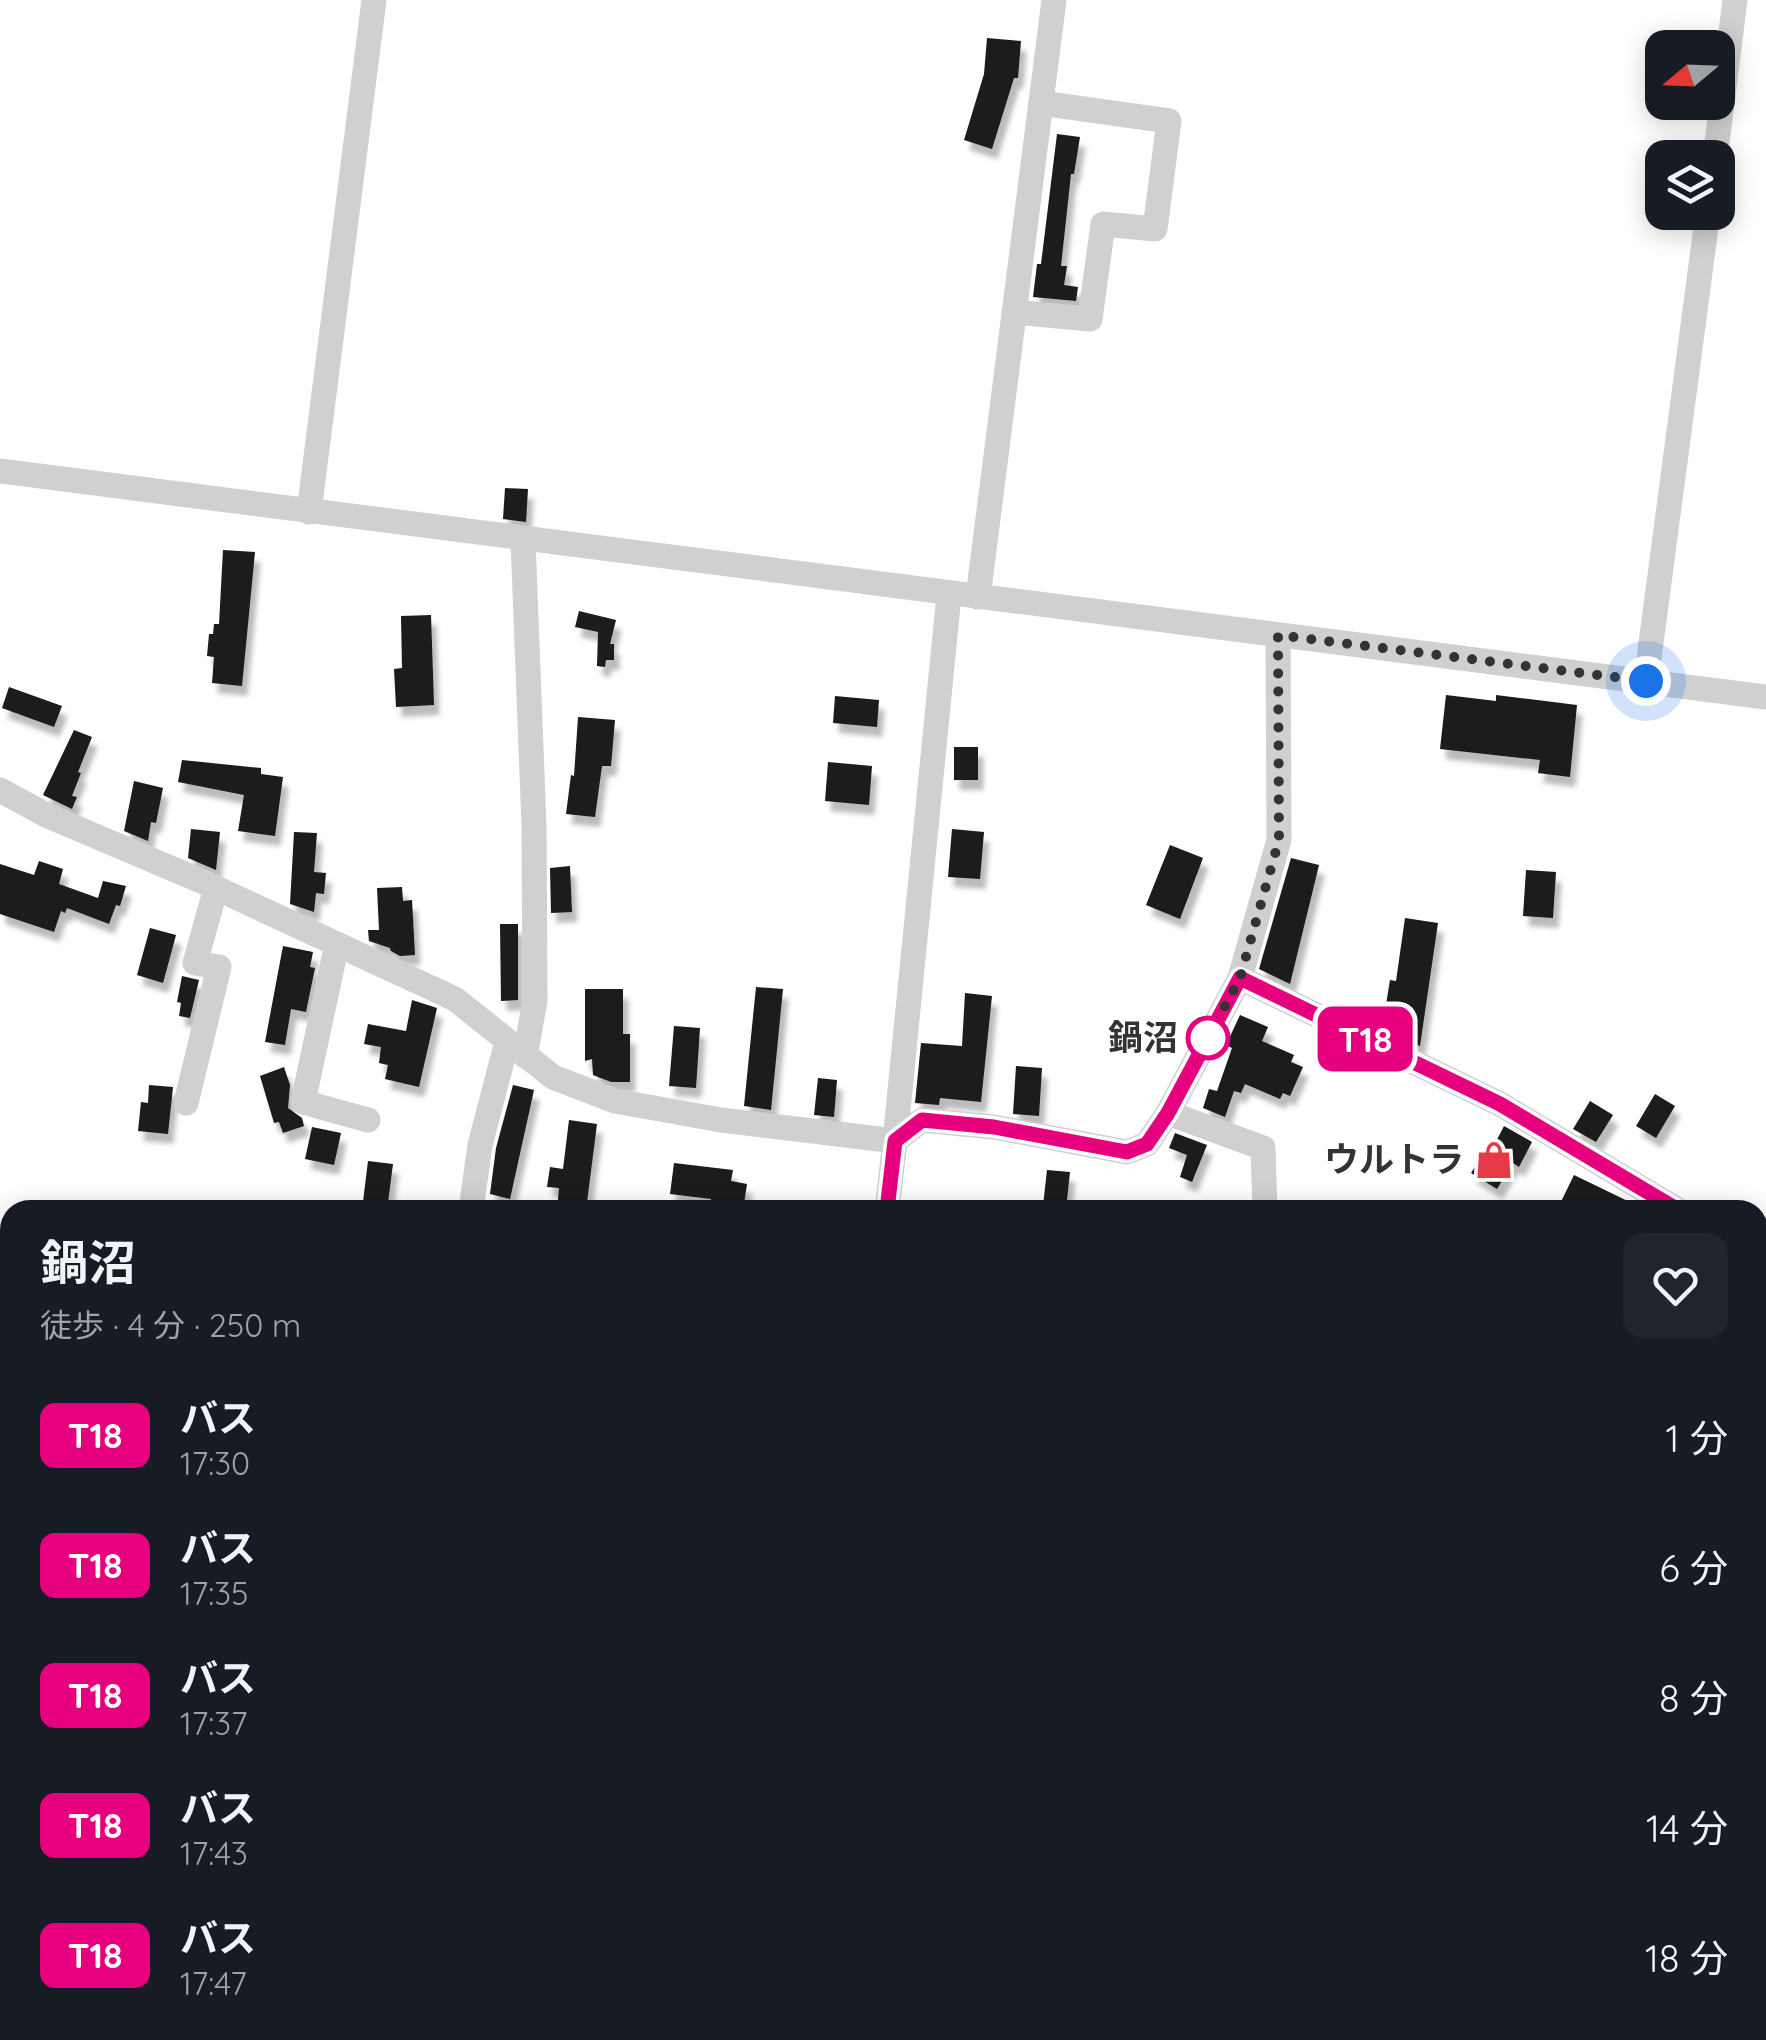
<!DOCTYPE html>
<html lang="ja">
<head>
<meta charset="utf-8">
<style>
	body { margin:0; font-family:Quicksand,"Noto Sans JP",sans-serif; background:#20242c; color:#f1f3f6; height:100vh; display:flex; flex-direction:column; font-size:38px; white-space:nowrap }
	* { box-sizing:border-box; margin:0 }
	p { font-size:32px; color:#9ea1a6 }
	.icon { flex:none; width:55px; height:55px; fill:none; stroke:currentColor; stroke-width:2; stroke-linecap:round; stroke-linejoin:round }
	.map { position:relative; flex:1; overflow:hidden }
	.drawer { position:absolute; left:0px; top:1200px; width:1768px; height:840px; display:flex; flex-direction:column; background:#171b24; border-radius:30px 30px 0 0; box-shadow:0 5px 25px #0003 }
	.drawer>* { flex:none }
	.badge { padding:0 20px; border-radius:15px; font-size:35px; line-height:65px }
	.needle { width:65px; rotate:251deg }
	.buttons { position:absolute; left:1645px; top:30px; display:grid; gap:20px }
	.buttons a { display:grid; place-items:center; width:90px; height:90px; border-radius:20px; background:#171b24; box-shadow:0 5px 25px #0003; font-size:50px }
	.you { position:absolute; width:50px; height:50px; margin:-25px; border:8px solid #fff; border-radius:50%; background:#1a73e8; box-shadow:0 0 0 15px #1a73e833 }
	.map>.badge { position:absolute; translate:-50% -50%; box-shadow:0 0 0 5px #fff }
	.round { display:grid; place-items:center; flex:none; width:105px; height:105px; border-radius:20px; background:#20242c }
	.head { display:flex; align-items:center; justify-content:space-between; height:170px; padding:0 40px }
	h1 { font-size:48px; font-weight:700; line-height:75px }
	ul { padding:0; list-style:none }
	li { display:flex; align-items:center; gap:30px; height:130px; padding:0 40px }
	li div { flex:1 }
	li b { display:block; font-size:38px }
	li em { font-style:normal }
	li .badge { min-width:110px; font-weight:700; text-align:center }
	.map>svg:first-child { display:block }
	.building { fill:#1a1a1a; filter:url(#shadow) }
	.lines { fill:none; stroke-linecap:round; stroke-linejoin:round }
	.path { stroke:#cdcdcd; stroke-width:4; stroke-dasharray:5 5; stroke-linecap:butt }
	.minor { stroke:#d0d0d0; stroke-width:25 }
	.major { stroke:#ababab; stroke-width:30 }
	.line-casing { stroke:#fff; stroke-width:22 }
	.line { stroke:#e6007e; stroke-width:15 }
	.walk { stroke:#333; stroke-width:10; stroke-dasharray:0 18 }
	.stop-dot { fill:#fff; stroke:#e6007e; stroke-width:5 }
	.labels { text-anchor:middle; stroke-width:10; stroke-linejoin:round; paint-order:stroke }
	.stop-label { font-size:35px; font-weight:bold; fill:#333; stroke:#fff; text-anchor:end }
	.poi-label { font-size:35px; font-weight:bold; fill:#333; stroke:#fff; text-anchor:end }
</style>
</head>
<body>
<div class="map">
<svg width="1766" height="2040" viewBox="0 0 1766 2040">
	<defs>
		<filter id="shadow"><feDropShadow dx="5.5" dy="10" stdDeviation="2.5" flood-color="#0004"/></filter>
	</defs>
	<rect width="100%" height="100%" fill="#fff"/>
	<g class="building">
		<path d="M987,38L1021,41L1018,78H1014L992,149L964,140L984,74Z"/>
		<path d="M1057,134L1080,137L1074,174H1071L1061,266H1067L1064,285L1078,287L1076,301L1033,297L1037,264H1041Z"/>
		<path d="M505,488L528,489L526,522L503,519Z"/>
		<path d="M223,550L255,552L242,686L212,683L214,657L207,656L209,634H213L214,624H219Z"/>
		<path d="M579,611L616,620L610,644H614V660H606L605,667L597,666L598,632L575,627Z"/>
		<path d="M431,615L434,705L396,707L394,669L402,668L401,616Z"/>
		<path d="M9,687L62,706L54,727L2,708Z"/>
		<path d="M1446,695L1496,701V695L1577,705L1570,777L1538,773L1540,760L1440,749Z"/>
		<path d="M835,696L879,700L877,727L833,723Z"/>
		<path d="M578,717L615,720L611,766H602L595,817L566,814L571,775L574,776Z"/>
		<path d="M74,730L92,737L78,772L81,773L72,796L77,797L72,809L43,795Z"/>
		<rect x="954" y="747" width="24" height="33"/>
		<path d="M182,760L261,768V774L283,777L275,836L238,831L244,795L178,782Z"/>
		<path d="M828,762L872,766L869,805L825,801Z"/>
		<path d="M134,781L163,788L156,823L151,822L148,841L124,831Z"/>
		<path d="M191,829L220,832L216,870L188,858Z"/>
		<path d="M952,829L984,832L980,879L948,877Z"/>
		<path d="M294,832L317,833L314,872L326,873L324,894L316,893L314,912L290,904Z"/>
		<path d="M1170,845L1203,858L1180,919L1146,905Z"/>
		<path d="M1291,858L1319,865L1290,984L1259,969Z"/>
		<path d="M39,861L63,869L59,884L98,898L103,881L126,886L120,906L116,905L109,924L67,908L65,913L61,911L54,932L0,914V864L34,875Z"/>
		<path d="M570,866L572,912L551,913L550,868Z"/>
		<path d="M1526,870L1556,872L1553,918L1523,916Z"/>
		<path d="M402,887L403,901L412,900L415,955L400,956L391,951L390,948L369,941L368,930H379L377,888Z"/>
		<path d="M1405,918L1438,923L1420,1046L1382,1029L1390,980L1396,981Z"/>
		<path d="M500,924H518V1000L501,1001Z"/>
		<path d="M150,928L176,935L163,983L137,975Z"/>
		<path d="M283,946L313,952L310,967L315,968L306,1012L291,1009L285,1045L265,1042Z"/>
		<path d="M182,976L199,980L190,1018L179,1016L181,1003L177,1002Z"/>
		<path d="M756,987L783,989L771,1110L744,1106Z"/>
		<path d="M585,989H623V1034H630V1082H611L593,1075L592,1059L585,1061Z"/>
		<path d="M965,993L992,996L981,1102L940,1098L939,1105L915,1103L921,1043L962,1046Z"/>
		<path d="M412,1000L437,1008L419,1087L385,1079L388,1065L379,1063L381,1047L364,1044L368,1024L406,1031Z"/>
		<path d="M1240,1015L1268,1027L1262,1041L1294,1055L1291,1062L1303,1067L1290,1096L1283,1093L1280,1099L1245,1084L1241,1093L1234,1091L1225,1117L1203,1108L1209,1089L1217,1091L1232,1048L1226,1045Z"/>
		<path d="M674,1026L700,1028L696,1088L669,1086Z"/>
		<path d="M1016,1066L1042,1068L1039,1116L1013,1114Z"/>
		<path d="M284,1067L290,1085L288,1108L302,1118L304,1126L283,1133L279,1122L274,1123L260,1076Z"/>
		<path d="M818,1078L837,1080L834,1117L814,1115Z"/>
		<path d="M149,1085L173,1087L168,1134L138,1131L141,1102L148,1103Z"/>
		<path d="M513,1085L534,1090L510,1199L490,1194L496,1148Z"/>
		<path d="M1655,1094L1675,1106L1656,1138L1636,1126Z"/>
		<path d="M1590,1101L1613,1115L1596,1142L1573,1129Z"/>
		<path d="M569,1120L597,1124L586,1210H557L559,1188L547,1187L550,1167L563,1169Z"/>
		<path d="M1504,1126L1532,1142L1519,1167L1513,1163L1497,1189L1471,1173L1482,1156L1487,1159Z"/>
		<path d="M312,1127L341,1133L334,1165L305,1159Z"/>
		<path d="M1175,1133L1207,1145L1192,1182L1180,1177L1187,1155L1169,1148Z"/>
		<path d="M368,1161L393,1164L387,1210H362Z"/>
		<path d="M674,1163L733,1170L731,1181L747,1184L743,1210H710L711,1199L670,1194Z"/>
		<path d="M1047,1170L1070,1172L1066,1209L1043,1206Z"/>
		<path d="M1574,1175L1640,1207L1646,1210H1557Z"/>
	</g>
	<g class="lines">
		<path class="path" d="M0,1671L10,1672"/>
		<g class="minor">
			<path d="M1715,158L1735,0"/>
			<path d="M1014,312L1090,319L1103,224L1155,229L1169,121L1041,103"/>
			<path d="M0,471L1766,697"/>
			<path d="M309,512L374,0"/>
			<path d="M523,540L534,826L535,1001L525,1056"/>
			<path d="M978,597L1054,0"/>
			<path d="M1646,681L1708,212"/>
			<path d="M0,790L46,815L201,881L455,999L553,1077L615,1101L721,1120L895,1141L949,595"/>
			<path d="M337,944L303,1102L368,1120"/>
			<path d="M1240,978L1500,1104L1678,1210"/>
			<path d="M186,1103L219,967L195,963L216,888"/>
			<path d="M1168,1113L1263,1148L1265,1210"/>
			<path d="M471,1210L480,1145L507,1042"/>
			<path d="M887,1210L895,1141L922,1120L994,1127L1127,1152L1147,1144L1168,1113L1240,978L1279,840L1278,635"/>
			<path d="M1758,1260L1766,1265"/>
			<path d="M0,1331L10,1347"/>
			<path d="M1758,1781L1766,1721"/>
			<path d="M0,1958L10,1943"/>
			<path d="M450,2030V2040"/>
			<path d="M537,2030V2040"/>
			<path d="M654,2030L655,2040"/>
			<path d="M812,2030L814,2040"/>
			<path d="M1758,2030L1766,2031"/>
			<path d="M79,2040V2030"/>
			<path d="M1720,2040L1722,2030"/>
		</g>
		<g class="major">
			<path d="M0,1708H10"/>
			<path d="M1758,1712H1766"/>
		</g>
	</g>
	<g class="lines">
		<g class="line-casing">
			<path id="line" d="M887,1210L895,1141L922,1120L994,1127L1127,1152L1147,1144L1168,1113L1240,978L1500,1104L1678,1210"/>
		</g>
		<use href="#line" class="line"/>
		<path class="walk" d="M1208,1038L1240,978L1279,840L1278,635L1646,681"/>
	</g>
	<defs>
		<g id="shop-bare" transform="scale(3)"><path d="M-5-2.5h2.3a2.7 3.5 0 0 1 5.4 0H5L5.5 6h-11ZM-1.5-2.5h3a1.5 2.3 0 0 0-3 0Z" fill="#e63946" stroke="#fff" stroke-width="2.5" paint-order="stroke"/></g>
	</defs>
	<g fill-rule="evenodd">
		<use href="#shop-bare" x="1494" y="1160"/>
	</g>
	<circle class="stop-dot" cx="1208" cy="1038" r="20"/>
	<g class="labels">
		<g class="stop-label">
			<text x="1178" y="1050">鍋沼</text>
		</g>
		<g class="poi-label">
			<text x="1464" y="1172">ウルトラ</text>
		</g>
	</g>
</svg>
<div class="buttons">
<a><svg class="needle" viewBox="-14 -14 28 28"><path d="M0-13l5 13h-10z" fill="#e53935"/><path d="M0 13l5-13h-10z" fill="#9ea1a6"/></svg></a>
<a><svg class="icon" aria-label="layers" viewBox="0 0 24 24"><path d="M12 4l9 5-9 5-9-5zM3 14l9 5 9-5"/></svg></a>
</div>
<div class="you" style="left:1646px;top:681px"></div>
<b class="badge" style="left:1365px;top:1039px;background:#e6007e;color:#fff">T18</b>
<section class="drawer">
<div class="head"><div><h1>鍋沼</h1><p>徒歩 · 4 分 · 250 m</p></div><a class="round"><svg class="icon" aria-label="heart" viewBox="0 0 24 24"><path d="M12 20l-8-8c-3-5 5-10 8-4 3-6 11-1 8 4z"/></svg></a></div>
<ul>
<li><span class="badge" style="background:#e6007e;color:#fff">T18</span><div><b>バス</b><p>17:30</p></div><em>1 分</em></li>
<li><span class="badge" style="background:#e6007e;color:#fff">T18</span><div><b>バス</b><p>17:35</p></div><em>6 分</em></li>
<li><span class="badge" style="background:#e6007e;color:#fff">T18</span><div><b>バス</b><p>17:37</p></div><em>8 分</em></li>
<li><span class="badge" style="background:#e6007e;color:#fff">T18</span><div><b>バス</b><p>17:43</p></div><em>14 分</em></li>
<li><span class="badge" style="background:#e6007e;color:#fff">T18</span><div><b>バス</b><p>17:47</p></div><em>18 分</em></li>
</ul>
</section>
</div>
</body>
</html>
